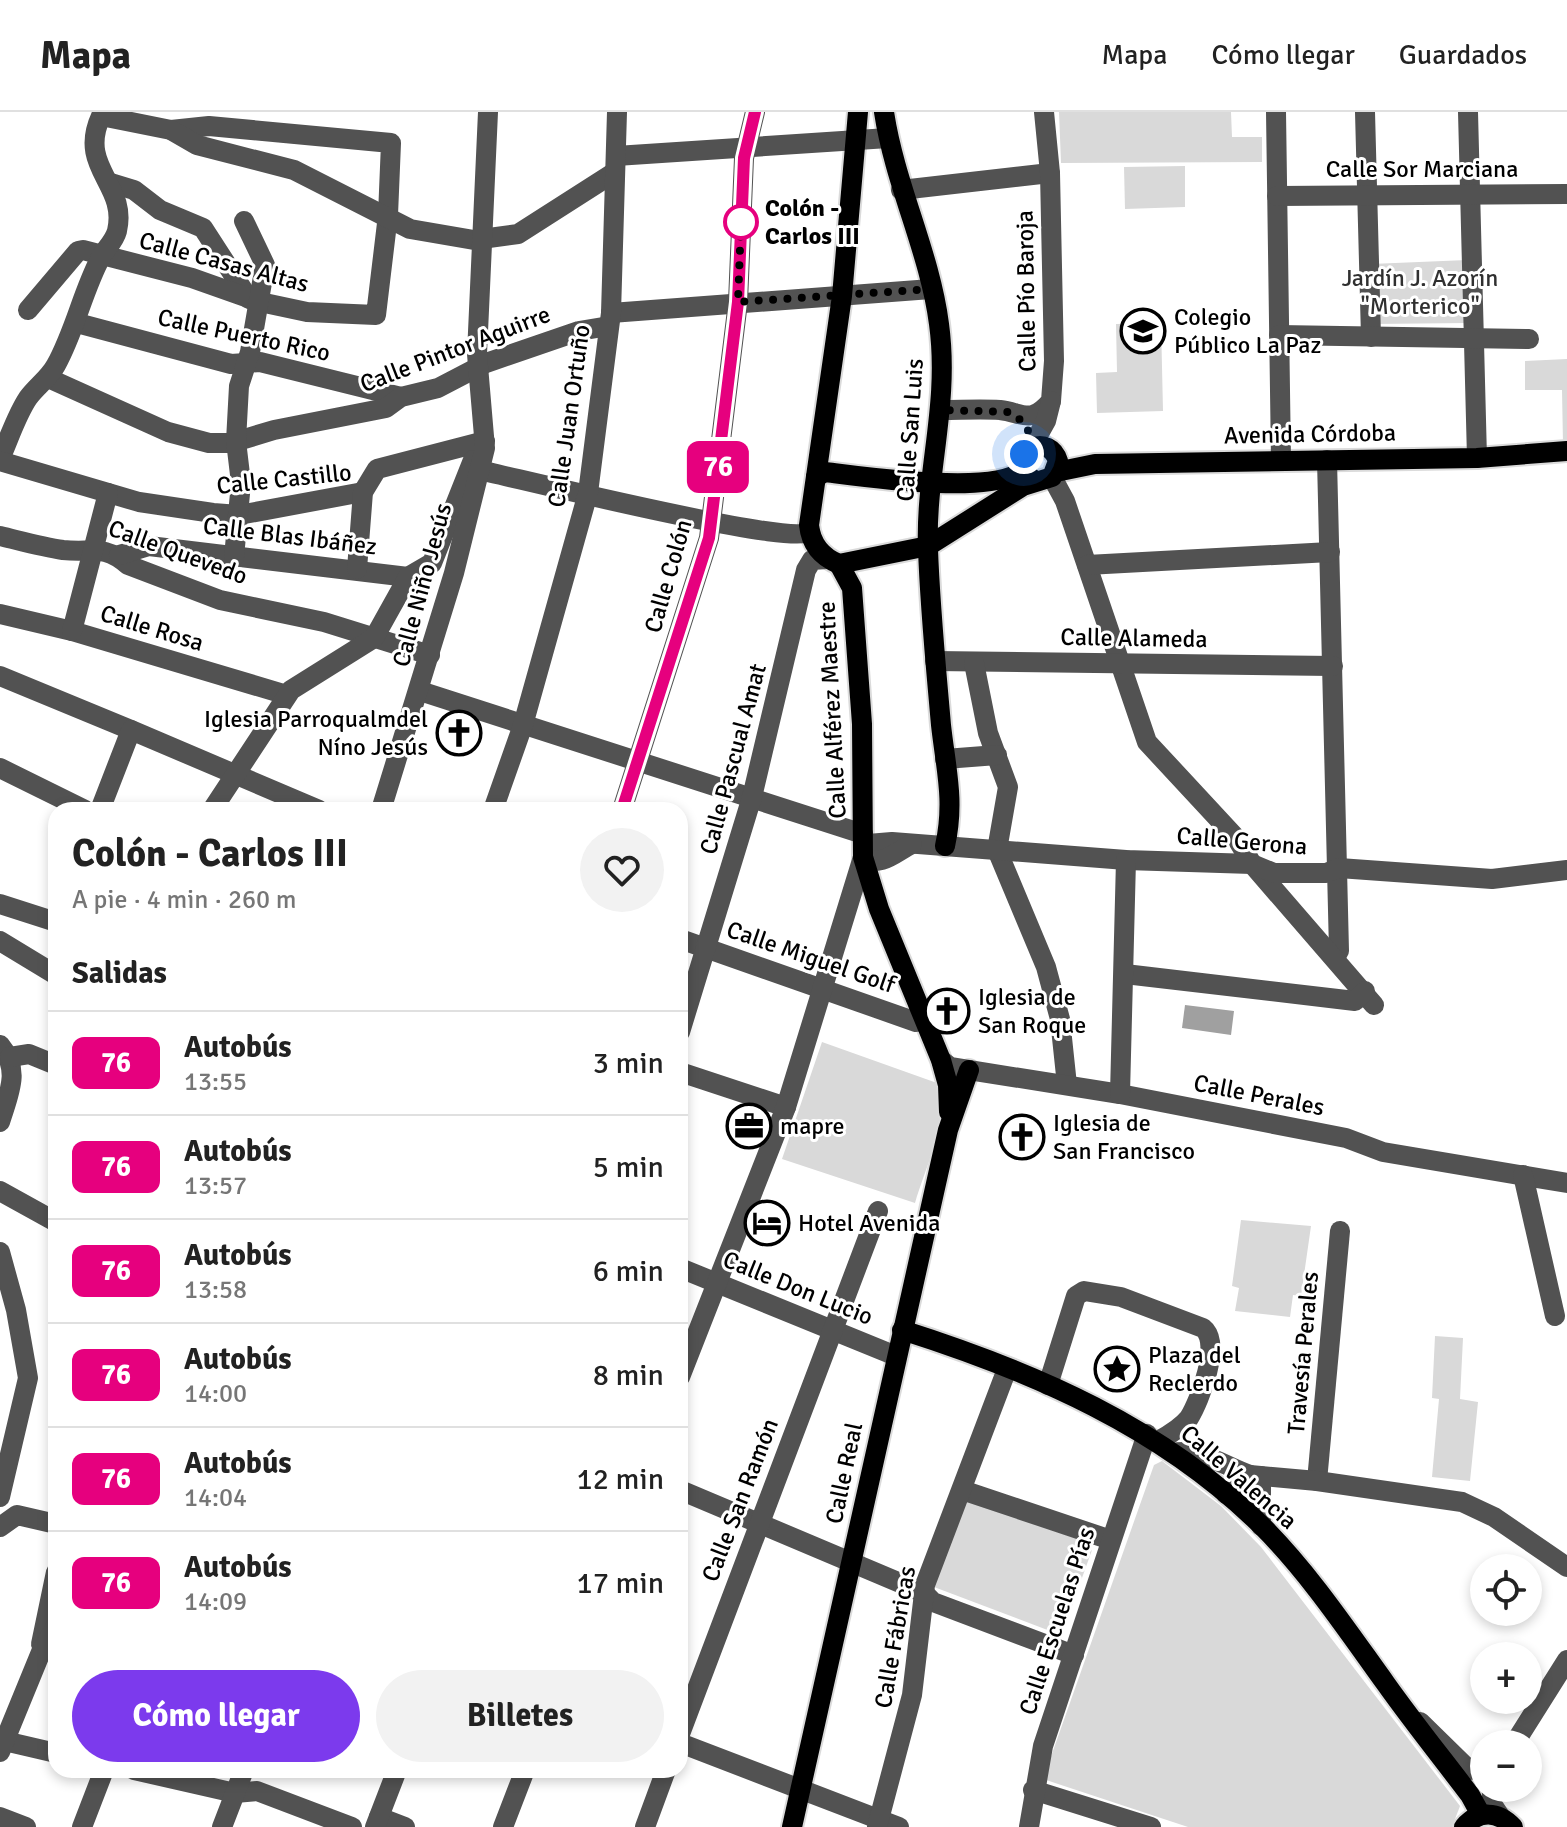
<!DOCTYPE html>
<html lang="es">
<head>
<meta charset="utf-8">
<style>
	body { margin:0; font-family:Signika,sans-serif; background:#f2f2f2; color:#222; height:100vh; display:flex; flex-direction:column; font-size:30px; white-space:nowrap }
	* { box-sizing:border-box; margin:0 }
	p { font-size:26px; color:#767676 }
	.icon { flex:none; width:44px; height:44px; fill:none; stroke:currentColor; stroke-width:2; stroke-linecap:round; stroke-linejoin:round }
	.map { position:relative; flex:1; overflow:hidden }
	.side { position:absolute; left:48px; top:690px; width:640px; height:976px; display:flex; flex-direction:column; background:#fff; border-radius:24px; box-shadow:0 4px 12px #0003 }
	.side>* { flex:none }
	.badge { padding:0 16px; border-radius:12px; font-size:28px; line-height:52px }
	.buttons { position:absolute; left:1470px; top:1442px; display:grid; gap:16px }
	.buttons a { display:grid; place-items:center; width:72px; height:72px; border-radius:50%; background:#fff; box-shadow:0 4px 12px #0003; font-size:40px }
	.you { position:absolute; width:40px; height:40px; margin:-20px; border:6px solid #fff; border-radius:50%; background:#1a73e8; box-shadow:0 0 0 12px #1a73e833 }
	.map>.badge { position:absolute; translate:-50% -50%; box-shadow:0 0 0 4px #fff }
	h2 { padding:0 24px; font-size:30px; line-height:72px }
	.round { display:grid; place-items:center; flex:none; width:84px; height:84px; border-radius:42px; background:#f2f2f2 }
	.summary { display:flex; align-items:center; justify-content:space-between; height:136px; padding:0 24px }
	h1 { font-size:38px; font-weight:700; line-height:60px }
	.button { display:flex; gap:16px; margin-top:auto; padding:16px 24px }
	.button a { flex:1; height:92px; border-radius:48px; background:#7c3aed; color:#fff; font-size:32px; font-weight:700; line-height:92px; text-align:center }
	.button a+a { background:#f2f2f2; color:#222 }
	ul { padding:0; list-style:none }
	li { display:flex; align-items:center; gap:24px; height:104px; padding:0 24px; border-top:2px solid #e0e0e0 }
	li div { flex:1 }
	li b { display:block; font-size:30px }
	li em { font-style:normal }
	li .badge { min-width:88px; font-weight:700; text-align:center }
	header { display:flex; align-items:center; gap:48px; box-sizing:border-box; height:112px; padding:0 40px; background:#fff; border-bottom:2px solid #e0e0e0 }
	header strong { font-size:38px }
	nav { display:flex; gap:44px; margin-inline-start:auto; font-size:28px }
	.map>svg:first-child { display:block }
	.green { fill:#d9d9d9 }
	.water { fill:#a0a0a0 }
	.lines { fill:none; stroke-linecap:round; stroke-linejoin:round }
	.major-casing { stroke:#dbdbdb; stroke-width:24 }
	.minor { stroke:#525252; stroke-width:20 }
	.major { stroke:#000; stroke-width:20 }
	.line-casing { stroke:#fff; stroke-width:18 }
	.line { stroke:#e6007e; stroke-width:12 }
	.walk { stroke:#000; stroke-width:8; stroke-dasharray:0 14.4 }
	.stop-dot { fill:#fff; stroke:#e6007e; stroke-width:4 }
	.labels { text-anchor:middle; stroke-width:6; stroke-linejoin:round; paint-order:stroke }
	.street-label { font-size:24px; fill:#000; stroke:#fff }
	.stop-label { font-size:24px; font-weight:bold; fill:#000; stroke:#fff; text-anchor:start }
	.park-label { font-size:24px; fill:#303030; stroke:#fff }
	.poi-label { font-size:24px; fill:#000; stroke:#fff; text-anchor:start }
</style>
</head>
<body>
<header>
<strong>Mapa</strong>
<nav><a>Mapa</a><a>Cómo llegar</a><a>Guardados</a></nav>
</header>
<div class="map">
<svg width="1567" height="1715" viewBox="0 0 1567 1715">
	<rect width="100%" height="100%" fill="#fff"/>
	<g class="green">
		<path d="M1059,0H1231L1232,25H1262V50L1061,51Z"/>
		<path d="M1185,54V95L1125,97L1124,55Z"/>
		<path d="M1467,148L1469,211L1373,212L1371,152Z"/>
		<path d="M1161,211L1163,299L1097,301L1096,261L1117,260L1116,212Z"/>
		<path d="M1567,247V330L1563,332L1562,278H1525V249Z"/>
		<path d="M822,930L937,971C951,1005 925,1056 915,1091L782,1047Z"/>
		<path d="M1241,1108L1311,1114L1301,1184L1293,1183L1290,1205L1235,1199L1239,1176L1232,1174Z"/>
		<path d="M1435,1224L1463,1226L1460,1287L1478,1290L1470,1369L1432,1365L1439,1287L1432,1286Z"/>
		<path d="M1162,1349L1221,1394L1261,1435L1460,1694L1452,1715H1188L1043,1667L1154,1353Z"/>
		<path d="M965,1388L1090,1431L1092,1438L1063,1519L1058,1522L934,1475Z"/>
	</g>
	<path class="water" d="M1185,893L1234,899L1231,923L1182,916Z"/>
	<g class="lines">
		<g class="major-casing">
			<g id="major">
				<path d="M858,0L842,184L809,413C811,432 822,445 839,452L928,434L1023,374L1052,365L1058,349C1054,336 1043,331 1031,336L1023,346L1025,361L1035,369"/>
				<path d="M884,0C895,73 930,141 939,212C950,293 925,361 928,437C930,496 936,555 941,613C946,658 955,689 945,734"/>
				<path d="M1056,360L1095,352L1477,346L1567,339"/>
				<path d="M816,365L825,360C865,365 994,384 1023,358"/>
				<path d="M839,452L852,476L862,612L863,745L879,797L941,948L948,973L949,1000"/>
				<path d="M902,1218C1034,1260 1162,1315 1262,1414C1309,1461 1347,1518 1386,1572C1413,1610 1442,1646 1470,1683L1481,1703"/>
				<path d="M792,1715L948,1018L969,958"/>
				<path d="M1464,1715C1479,1698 1498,1699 1513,1715"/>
			</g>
		</g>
		<g class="minor">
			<path d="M1276,0L1281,348"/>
			<path d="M1365,0L1371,225"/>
			<path d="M1468,0L1477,346"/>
			<path d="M616,44L888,26"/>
			<path d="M111,71L134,78L160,98L203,116L249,187"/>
			<path d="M901,78L1050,61"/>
			<path d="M1277,84L1567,82"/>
			<path d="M28,198L78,139L83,138L192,166L260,190L307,200L376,203L388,103L391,31L209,14L171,18"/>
			<path d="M611,201L931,177"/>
			<path d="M77,211L231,252L260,250L401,285"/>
			<path d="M1279,223L1529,227"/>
			<path d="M48,266L168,320L209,331H231L274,318L386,296L401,285L438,276L486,251L579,219L609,214"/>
			<path d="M942,298C961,298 981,297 1000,298C1024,301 1030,313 1051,289L1054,249L1050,61L1044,0"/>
			<path d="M1031,336L1046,309L1051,289"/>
			<path d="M0,347C9,327 16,304 28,286C37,274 49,266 56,253C75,219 83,178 101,145C106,136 114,130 117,119C128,72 77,56 101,4L171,18L197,33L294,58L410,117L474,128L518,122L615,60"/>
			<path d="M1327,348L1339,839L1334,845"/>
			<path d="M0,349L139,390L213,401L239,403L363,380"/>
			<path d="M479,358C525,368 785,433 810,420"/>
			<path d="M1052,365L1065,389L1147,630L1237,727L1252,752L1374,893"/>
			<path d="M0,424C21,429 42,435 63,438C92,441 104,432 128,453L220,488L324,510L430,543"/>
			<path d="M119,443L149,434L408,465"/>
			<path d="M234,445L241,371L236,329L239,274L250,240L265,153L244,109"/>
			<path d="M1087,453L1330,440"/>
			<path d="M357,457L363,380L377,357L485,329"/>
			<path d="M0,502L72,519L287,583"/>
			<path d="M72,519L108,381"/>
			<path d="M935,549L1333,554"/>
			<path d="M974,551L988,621L1008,675L997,738L1046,855L1060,907L1067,973"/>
			<path d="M0,564L131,618"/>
			<path d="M420,579L863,722"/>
			<path d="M945,647L997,643"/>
			<path d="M0,656L85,698"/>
			<path d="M100,698L131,618L319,698"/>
			<path d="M212,698L291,578L374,526L408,465L432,451L473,348"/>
			<path d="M381,698L454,461L485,336L477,242L488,0"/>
			<path d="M493,698L523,613L588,381L611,201L617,0"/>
			<path d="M622,698L709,426L738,190L744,46L755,0"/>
			<path d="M863,738L868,732L892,730L1126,748L1252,752L1274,761H1326L1339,756L1492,767L1567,758"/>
			<path d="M0,792L56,810"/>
			<path d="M680,827L916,910L923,907"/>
			<path d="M0,829L56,863"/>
			<path d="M1125,862L1355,889L1365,879"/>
			<path d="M680,920L752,685L806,458L812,448L827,447"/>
			<path d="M0,933C21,958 9,981 0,1010"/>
			<path d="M10,945L29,942L56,953"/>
			<path d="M941,948L950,955L1120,982L1346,1026L1383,1040L1567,1071"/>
			<path d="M680,960L786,995"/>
			<path d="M1120,982L1126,748"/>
			<path d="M1523,1063L1555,1204"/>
			<path d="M0,1079L56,1110"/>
			<path d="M0,1140L16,1198L28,1266L0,1385"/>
			<path d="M680,1156L896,1244"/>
			<path d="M680,1265L786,995L863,745C880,757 897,739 912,732"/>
			<path d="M1048,1273L1076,1184L1084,1179L1121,1185L1203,1216C1222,1231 1200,1288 1189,1306C1181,1316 1169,1323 1158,1329"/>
			<path d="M1174,1341C1198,1335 1227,1355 1250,1363"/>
			<path d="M1317,1369L1340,1119"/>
			<path d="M680,1378L924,1481L933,1490L1074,1543"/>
			<path d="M962,1378L1111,1428"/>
			<path d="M1226,1382L1250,1363L1317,1369L1462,1390L1494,1405L1567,1455"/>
			<path d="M1261,1414V1364"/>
			<path d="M0,1415L17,1403L56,1412"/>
			<path d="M41,1532L56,1460"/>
			<path d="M1420,1610L1468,1657L1484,1660"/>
			<path d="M680,1622L878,1099"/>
			<path d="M0,1628L56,1641"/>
			<path d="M680,1631L899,1715"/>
			<path d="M1514,1632L1567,1548"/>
			<path d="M0,1640L41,1540L56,1514"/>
			<path d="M134,1658L235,1681L257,1679L352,1715"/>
			<path d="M1492,1676V1692L1500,1704"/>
			<path d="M1033,1678L1151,1715"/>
			<path d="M0,1705L26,1715"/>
			<path d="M379,1705L405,1715"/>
			<path d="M82,1715L104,1658"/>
			<path d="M222,1715L244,1658"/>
			<path d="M375,1715L397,1658"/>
			<path d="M503,1715L525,1658"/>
			<path d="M645,1715L666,1658"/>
			<path d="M877,1715L912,1583L925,1473L1007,1257"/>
			<path d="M1029,1715L1043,1634L1147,1322"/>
		</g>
		<use href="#major" class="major"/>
	</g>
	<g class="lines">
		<g class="line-casing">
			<path id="line" d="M622,698L709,426L738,190L744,46L755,0"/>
		</g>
		<use href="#line" class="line"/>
		<path class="walk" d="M741,110L738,190L931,177L941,229L942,298L1009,300L1022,309L1035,330L1024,342"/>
	</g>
	<defs>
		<g id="school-ring" transform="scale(2.3)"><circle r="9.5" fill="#fff" stroke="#000" stroke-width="1.5"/><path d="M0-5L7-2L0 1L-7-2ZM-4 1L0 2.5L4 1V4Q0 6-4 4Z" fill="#000"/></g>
		<g id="church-ring" transform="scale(2.3)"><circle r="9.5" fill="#fff" stroke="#000" stroke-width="1.5"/><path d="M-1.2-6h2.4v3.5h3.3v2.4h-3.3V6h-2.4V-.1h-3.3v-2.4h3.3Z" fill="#000"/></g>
		<g id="office-ring" transform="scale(2.3)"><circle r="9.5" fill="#fff" stroke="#000" stroke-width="1.5"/><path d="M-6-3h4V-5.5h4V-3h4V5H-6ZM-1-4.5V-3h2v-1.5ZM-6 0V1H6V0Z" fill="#000"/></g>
		<g id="hotel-ring" transform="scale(2.3)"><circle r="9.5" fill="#fff" stroke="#000" stroke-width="1.5"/><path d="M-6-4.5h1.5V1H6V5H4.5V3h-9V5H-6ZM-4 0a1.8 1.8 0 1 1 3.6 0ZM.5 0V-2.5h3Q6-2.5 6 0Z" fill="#000"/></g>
		<g id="sight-ring" transform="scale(2.3)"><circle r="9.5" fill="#fff" stroke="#000" stroke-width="1.5"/><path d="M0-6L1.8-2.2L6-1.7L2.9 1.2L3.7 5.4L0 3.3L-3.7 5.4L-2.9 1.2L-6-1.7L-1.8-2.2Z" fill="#000"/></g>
	</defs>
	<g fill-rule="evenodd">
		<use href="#school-ring" x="1143" y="219"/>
		<use href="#church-ring" x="459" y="621"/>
		<use href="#church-ring" x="947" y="899"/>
		<use href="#office-ring" x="749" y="1014"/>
		<use href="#church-ring" x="1022" y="1025"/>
		<use href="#hotel-ring" x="767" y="1111"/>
		<use href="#sight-ring" x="1117" y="1257"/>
	</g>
	<circle class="stop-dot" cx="741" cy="110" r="16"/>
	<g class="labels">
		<g class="street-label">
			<text x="1422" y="65">Calle Sor Marciana</text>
			<text transform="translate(224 150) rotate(15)" y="8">Calle Casas Altas</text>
			<text transform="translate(1026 179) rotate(-91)" y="8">Calle Pío Baroja</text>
			<text transform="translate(244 223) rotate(12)" y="8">Calle Puerto Rico</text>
			<text transform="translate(455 237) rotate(-21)" y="8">Calle Pintor Aguirre</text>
			<text transform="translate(569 304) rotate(-82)" y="8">Calle Juan Ortuño</text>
			<text transform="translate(910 318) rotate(-86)" y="8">Calle San Luis</text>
			<text transform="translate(1310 322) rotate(-1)" y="8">Avenida Córdoba</text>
			<text transform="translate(284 367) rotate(-6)" y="8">Calle Castillo</text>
			<text transform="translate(290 424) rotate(7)" y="8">Calle Blas Ibáñez</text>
			<text transform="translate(178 440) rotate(20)" y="8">Calle Quevedo</text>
			<text transform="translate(668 464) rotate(-74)" y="8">Calle Colón</text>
			<text transform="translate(422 473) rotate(-75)" y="8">Calle Niño Jesús</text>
			<text transform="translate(152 516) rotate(17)" y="8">Calle Rosa</text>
			<text transform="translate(1134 526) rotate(1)" y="8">Calle Alameda</text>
			<text transform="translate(832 598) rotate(-93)" y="8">Calle Alférez Maestre</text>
			<text transform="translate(733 647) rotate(-75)" y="8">Calle Pascual Amat</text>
			<text transform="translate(1242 729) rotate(5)" y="8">Calle Gerona</text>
			<text transform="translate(811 845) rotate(19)" y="8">Calle Miguel Golf</text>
			<text transform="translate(1259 983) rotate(11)" y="8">Calle Perales</text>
			<text transform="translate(798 1176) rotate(22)" y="8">Calle Don Lucio</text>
			<text transform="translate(1303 1241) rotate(-85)" y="8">Travesía Perales</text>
			<text transform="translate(844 1361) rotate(-78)" y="8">Calle Real</text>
			<text transform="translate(1239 1365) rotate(41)" y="8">Calle Valencia</text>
			<text transform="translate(740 1388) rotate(-69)" y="8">Calle San Ramón</text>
			<text transform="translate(1057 1509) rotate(-72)" y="8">Calle Escuelas Pías</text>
			<text transform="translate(895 1525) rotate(-80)" y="8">Calle Fábricas</text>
		</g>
		<g class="stop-label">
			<text x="765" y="104">Colón -<tspan x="765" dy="28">Carlos III</tspan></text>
		</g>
		<g class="park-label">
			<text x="1420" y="174">Jardín J. Azorín<tspan x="1420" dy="28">"Morterico"</tspan></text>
		</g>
		<g class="poi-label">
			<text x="1174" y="213">Colegio<tspan x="1174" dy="28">Público La Paz</tspan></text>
			<text x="428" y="615" text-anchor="end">Iglesia Parroqualmdel<tspan x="428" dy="28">Níno Jesús</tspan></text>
			<text x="978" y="893">Iglesia de<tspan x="978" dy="28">San Roque</tspan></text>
			<text x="1053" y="1019">Iglesia de<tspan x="1053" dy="28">San Francisco</tspan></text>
			<text x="780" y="1022">mapre</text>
			<text x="798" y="1119">Hotel Avenida</text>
			<text x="1148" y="1251">Plaza del<tspan x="1148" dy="28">Reclerdo</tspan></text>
		</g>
	</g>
</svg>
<div class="buttons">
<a><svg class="icon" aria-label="locate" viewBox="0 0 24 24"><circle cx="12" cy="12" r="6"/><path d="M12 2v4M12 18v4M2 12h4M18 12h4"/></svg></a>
<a>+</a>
<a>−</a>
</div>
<div class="you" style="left:1024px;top:342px"></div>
<b class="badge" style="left:718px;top:355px;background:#e6007e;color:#fff">76</b>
<section class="side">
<div class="summary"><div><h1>Colón - Carlos III</h1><p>A pie · 4 min · 260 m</p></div><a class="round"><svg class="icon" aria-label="heart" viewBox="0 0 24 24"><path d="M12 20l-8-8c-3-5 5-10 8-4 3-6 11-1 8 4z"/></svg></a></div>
<h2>Salidas</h2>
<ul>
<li><span class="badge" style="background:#e6007e;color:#fff">76</span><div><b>Autobús</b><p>13:55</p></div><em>3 min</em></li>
<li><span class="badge" style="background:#e6007e;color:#fff">76</span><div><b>Autobús</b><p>13:57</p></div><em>5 min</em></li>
<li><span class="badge" style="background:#e6007e;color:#fff">76</span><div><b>Autobús</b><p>13:58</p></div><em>6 min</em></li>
<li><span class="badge" style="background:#e6007e;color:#fff">76</span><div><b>Autobús</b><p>14:00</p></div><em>8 min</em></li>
<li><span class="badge" style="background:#e6007e;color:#fff">76</span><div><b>Autobús</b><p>14:04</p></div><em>12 min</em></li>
<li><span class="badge" style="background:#e6007e;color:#fff">76</span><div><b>Autobús</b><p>14:09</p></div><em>17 min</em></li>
</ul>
<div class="button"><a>Cómo llegar</a><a>Billetes</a></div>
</section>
</div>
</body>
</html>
